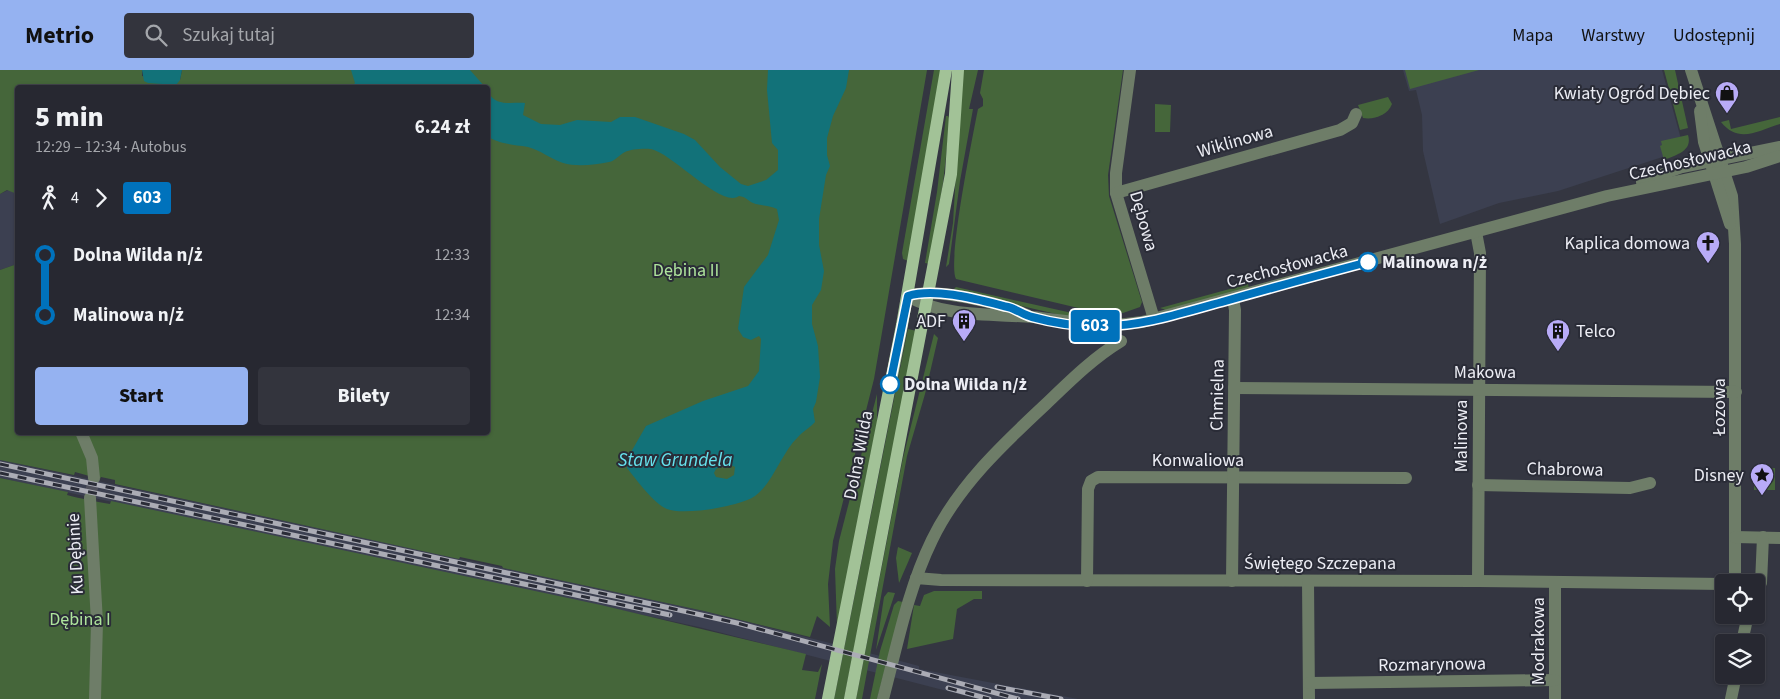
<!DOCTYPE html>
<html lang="pl">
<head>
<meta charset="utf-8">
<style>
	body { margin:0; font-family:"Source Sans 3",sans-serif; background:#33343d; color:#f1f3f6; height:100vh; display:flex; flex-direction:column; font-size:19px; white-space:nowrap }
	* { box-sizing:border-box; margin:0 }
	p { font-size:16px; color:#a4a6ab }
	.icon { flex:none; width:28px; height:28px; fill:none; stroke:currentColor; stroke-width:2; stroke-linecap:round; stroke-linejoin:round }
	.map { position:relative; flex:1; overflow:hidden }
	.details { position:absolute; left:15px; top:15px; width:475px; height:350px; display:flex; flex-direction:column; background:#272831; border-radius:5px; box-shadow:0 1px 4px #0004,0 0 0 1px #43444d }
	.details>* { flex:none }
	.badge { padding:0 10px; border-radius:4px; font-size:18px; line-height:32px }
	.fabs { position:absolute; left:1715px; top:504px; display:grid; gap:10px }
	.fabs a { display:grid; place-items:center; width:50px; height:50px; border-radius:5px; background:#272831; box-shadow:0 1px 4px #0004,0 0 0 1px #43444d; font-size:25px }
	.map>.badge { position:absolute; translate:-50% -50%; box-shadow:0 0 0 2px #fff }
	.legs { display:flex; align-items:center; gap:8px; height:55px; padding:0 20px; font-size:16px }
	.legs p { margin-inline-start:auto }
	.headline { display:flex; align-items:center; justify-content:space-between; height:85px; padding:0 20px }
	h1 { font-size:28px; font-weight:800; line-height:38px }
	.button { display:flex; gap:10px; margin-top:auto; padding:10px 20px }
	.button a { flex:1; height:58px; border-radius:5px; background:#95b2f1; color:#111; font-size:20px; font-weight:800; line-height:58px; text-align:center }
	.button a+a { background:#33343d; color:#f1f3f6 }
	ul { padding:0 20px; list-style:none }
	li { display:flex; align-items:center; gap:18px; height:60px; font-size:19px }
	li i { display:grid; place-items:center; width:8px; height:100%; margin:0 6px; background:currentColor }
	li i::after { content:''; width:12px; height:12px; margin:-6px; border:4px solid; border-radius:50%; background:#272831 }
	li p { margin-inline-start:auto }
	li:first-child i { background:linear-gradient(#0000 50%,currentColor 0) }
	li:last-child i { background:linear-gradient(currentColor 50%,#0000 0) }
	header { display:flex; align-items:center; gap:30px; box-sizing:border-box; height:70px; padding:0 25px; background:#95b2f1; color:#111 }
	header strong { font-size:24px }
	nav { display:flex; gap:28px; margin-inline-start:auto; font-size:18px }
	.search { width:350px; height:45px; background:#33343d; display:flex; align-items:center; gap:12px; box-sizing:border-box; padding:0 18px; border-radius:5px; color:#a4a6ab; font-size:19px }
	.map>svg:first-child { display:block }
	.built { fill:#3c4051 }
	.green { fill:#45663a }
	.water { fill:#127279; fill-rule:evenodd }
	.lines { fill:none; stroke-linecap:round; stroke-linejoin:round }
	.minor-tunnel { stroke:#50515c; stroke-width:12; stroke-dasharray:12 6; stroke-linecap:butt }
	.minor { stroke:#6e7d68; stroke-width:12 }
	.major { stroke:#a2c297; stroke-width:12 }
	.rail-casing { stroke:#abacb5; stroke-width:5 }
	.rail { stroke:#2a2c37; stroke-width:3; stroke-dasharray:9; stroke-linecap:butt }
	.line-1-casing { stroke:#fff; stroke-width:11 }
	.line-1 { stroke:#0072bc; stroke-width:8 }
	.stop-1-dot { fill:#fff; stroke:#0072bc; stroke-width:2.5 }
	.labels { text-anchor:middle; stroke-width:4; stroke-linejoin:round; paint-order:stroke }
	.poi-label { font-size:18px; fill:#ecedf4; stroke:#2a2c37; text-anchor:end }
	.street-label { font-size:18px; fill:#ecedf4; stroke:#2a2c37 }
	.stop-label { font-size:18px; font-weight:bold; fill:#ecedf4; stroke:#2a2c37; text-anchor:start }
	.park-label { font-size:18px; fill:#aee49c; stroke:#2a2c37 }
	.water-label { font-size:19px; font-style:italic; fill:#66e3ee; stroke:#2a2c37 }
</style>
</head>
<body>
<header>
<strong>Metrio</strong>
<div class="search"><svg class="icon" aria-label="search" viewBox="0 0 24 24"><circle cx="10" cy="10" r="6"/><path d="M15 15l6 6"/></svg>Szukaj tutaj</div>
<nav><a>Mapa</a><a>Warstwy</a><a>Udostępnij</a></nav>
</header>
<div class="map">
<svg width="1780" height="629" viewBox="0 0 1780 629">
	<rect width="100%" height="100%" fill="#343641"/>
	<g class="built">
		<path d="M1403,0H1662L1684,80L1558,121L1499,133L1440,154L1423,81L1422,45L1416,20L1409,21Z"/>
		<path d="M17,116V194L0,200V124Z"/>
		<path d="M0,390L704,541L908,593L919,596V599L1078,629H978L699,557L0,408Z"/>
	</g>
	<g class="green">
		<path d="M0,0H142V6L180,10L182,0H927L874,309L833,471L828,514L830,557L817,546L810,567L704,541L503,498L502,496L460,487L459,489L115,414V410L101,407L100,409L75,402L74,405L0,390V200L17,194L18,362H488V18H18L17,124L7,120L0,124Z"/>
		<path d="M934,0H942L908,191L903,189L902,183Z"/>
		<path d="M962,0H978L969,39H973L960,111L949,194L946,197L953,153Z"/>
		<path d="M984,0H1123L1108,105L1109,126L1142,232L1140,237L1123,243L1091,241L956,209C947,192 973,65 978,39L983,36V29L980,23Z"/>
		<path d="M1405,0H1479L1410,19Z"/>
		<path d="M1664,0H1675L1688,58L1680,60Z"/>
		<path d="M1388,27L1392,34C1388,45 1374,50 1363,48L1358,35Z"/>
		<path d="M1155,34L1171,35L1170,62H1155Z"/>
		<path d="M946,46H948L950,50L943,113L930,194L925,193L937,122Z"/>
		<path d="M1780,47V54C1757,61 1739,74 1721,52L1729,50L1731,59Z"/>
		<path d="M1688,65C1693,81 1676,85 1664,90L1660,76L1662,75L1661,71Z"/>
		<path d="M1248,214L1249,218L1166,240L1160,238Z"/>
		<path d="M956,217L1090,247L1112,248V250L1065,246L960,222L954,219Z"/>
		<path d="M908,259L917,261L844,629H834Z"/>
		<path d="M934,264L938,268L925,324L907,386L862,629H856L903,388Z"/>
		<path d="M877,324V353L837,556L835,499L839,471Z"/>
		<path d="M1775,398V420H1754V399Z"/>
		<path d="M0,408L68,422L67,425C82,429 94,431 110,434L111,431L601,535L806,584L802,600L818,602L822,594L815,629H0Z"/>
		<path d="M898,477L912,483L899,513L896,488Z"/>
		<path d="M934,521H982V529H974L957,539L953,569L907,579L914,535L920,536L924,525Z"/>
		<path d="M888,522L895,523L876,580L884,527Z"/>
		<path d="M898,531L903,532L877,629H870L880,581L894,535Z"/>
	</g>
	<g class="water">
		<path d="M142,0H182L180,10L176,15L148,13L144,11Z"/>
		<path d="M351,0H470L485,17H351L355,13Z"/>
		<path d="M768,0H849L846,18L833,46L827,68V85L830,96L826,105L819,149V175L824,201L821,220L812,235V254L818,276L820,307L816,332L813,339L815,352C810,358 803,361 798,367C782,382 773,413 755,426C741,436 684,446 667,439C654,434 636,409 627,398V389L646,356L703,331L748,316L759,301L761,269L759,266L751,270L743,267L738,259L744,217L768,185L779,150L777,139C769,135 761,136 753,133C747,130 746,127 739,126C722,139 672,83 651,79C645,78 630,79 625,82C619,85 615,91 609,92C595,95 576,97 563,93C551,89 540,80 528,77C511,74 504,75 488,67V22C496,37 511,32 525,33L523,45L541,54L560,55L577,50L611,52L620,47H635L684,64L695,70L720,97L741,114L748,116L766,110L778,100V80L772,73L767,20ZM727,393L735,397L734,405L727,409L716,407L714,403L716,399Z"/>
	</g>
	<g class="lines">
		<path class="minor-tunnel" d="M90,428L94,408"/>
		<g class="minor">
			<path d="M1130,0L1116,103V123L1154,249"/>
			<path d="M1691,0L1732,126L1735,174V512"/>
			<path d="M1700,41L1704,72L1730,154"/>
			<path d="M1642,112L1682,97L1780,77"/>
			<path d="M1116,123L1340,60L1352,53L1356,44"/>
			<path d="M1476,162L1480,183L1478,511"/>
			<path d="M908,226C941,247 993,244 1032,247C1073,251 1100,259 1142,252L1607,126L1746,97L1780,86"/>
			<path d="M908,226C936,217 1000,233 1027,245"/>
			<path d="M1234,318L1736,322"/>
			<path d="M81,362L92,388L94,408"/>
			<path d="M1478,415L1630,418L1650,413"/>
			<path d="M90,428L97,552L95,629"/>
			<path d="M1735,467L1780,468"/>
			<path d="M916,508L941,510L1478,511L1724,514"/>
			<path d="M1087,511L1088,419L1091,411L1098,407L1406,408"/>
			<path d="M1232,511L1235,240L1233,229"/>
			<path d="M1308,511L1309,629"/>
			<path d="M1555,512V629"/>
			<path d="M1756,513H1761L1763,467"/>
			<path d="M1742,572L1748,545"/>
			<path d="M1309,613L1555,610"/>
			<path d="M883,629C897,576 908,519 932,470C958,416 1003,374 1046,334C1070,311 1093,288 1121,271"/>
			<path d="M1731,629L1736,605"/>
		</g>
		<g class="major">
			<path d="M828,629L902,255L946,0"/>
			<path d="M850,629L951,104L958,0"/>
		</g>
		<g class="rail-casing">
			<g id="rail">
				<path d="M0,394L670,538L737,553L1018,629"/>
				<path d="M0,403L670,545"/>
				<path d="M997,617L1061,629"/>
				<path d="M948,618L989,629"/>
			</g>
		</g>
		<use href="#rail" class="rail"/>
	</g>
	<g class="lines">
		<g class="line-1-casing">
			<path id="line-1" d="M890,314L908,226C935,217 980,230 1008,237C1016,239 1024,245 1032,247C1054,253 1081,257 1104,256C1144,256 1184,242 1222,232C1271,218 1319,205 1368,192"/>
		</g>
		<use href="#line-1" class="line-1"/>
	</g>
	<defs>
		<g id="shop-pin" transform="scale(1.25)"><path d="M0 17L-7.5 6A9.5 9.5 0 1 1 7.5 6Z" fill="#b8abf7" stroke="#2a2c37"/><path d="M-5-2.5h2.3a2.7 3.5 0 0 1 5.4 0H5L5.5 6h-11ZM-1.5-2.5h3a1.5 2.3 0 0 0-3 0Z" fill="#111"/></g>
		<g id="church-pin" transform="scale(1.25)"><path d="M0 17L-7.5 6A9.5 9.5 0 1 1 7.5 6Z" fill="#b8abf7" stroke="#2a2c37"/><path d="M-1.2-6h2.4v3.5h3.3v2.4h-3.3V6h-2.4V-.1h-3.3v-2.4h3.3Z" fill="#111"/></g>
		<g id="building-pin" transform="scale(1.25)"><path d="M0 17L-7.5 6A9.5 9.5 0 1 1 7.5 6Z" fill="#b8abf7" stroke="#2a2c37"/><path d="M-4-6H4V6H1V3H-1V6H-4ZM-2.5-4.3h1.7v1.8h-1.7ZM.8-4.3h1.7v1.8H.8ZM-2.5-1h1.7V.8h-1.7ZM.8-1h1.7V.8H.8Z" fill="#111"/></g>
		<g id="sight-pin" transform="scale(1.25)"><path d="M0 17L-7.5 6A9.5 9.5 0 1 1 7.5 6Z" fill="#b8abf7" stroke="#2a2c37"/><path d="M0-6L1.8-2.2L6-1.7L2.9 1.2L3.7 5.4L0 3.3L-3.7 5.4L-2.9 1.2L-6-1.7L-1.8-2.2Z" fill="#111"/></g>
	</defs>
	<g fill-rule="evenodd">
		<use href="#shop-pin" x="1727" y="23"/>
		<use href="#church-pin" x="1708" y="173"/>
		<use href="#building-pin" x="964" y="251"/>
		<use href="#building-pin" x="1558" y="261"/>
		<use href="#sight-pin" x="1762" y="405"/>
	</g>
	<g class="stop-1-dot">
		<circle cx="1368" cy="192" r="9"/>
		<circle cx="890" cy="314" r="9"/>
	</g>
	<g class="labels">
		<g class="poi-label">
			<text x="1710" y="29">Kwiaty Ogród Dębiec</text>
			<text x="1690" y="179">Kaplica domowa</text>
			<text x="946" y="257">ADF</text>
			<text x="1576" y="267" text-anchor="start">Telco</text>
			<text x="1744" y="411">Disney</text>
		</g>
		<g class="street-label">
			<text transform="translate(1235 71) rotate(-16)" y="6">Wiklinowa</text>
			<text transform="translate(1690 90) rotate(-13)" y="6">Czechosłowacka</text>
			<text transform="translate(1144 151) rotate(74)" y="6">Dębowa</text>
			<text transform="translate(1287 196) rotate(-15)" y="6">Czechosłowacka</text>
			<text x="1485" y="308">Makowa</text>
			<text transform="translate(1217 325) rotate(-89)" y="6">Chmielna</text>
			<text transform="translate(1719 337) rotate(-90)" y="6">Łozowa</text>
			<text transform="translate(1461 366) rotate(-90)" y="6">Malinowa</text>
			<text transform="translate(858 385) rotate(-79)" y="6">Dolna Wilda</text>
			<text x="1198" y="396">Konwaliowa</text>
			<text transform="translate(1565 399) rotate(1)" y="6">Chabrowa</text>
			<text transform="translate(75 484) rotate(-93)" y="6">Ku Dębinie</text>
			<text x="1320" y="499">Świętego Szczepana</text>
			<text transform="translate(1538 571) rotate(-90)" y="6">Modrakowa</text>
			<text transform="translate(1432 594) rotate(-1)" y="6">Rozmarynowa</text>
		</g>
		<g class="stop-label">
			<text x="1382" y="198">Malinowa n/ż</text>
			<text x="904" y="320">Dolna Wilda n/ż</text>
		</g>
		<g class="park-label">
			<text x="686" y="206">Dębina II</text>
			<text x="80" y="555">Dębina I</text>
		</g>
		<g class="water-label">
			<text x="675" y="396">Staw Grundela</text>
		</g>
	</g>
</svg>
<div class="fabs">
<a><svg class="icon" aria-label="locate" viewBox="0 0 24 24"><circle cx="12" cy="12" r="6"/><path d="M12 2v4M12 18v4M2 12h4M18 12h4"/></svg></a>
<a><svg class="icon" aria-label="layers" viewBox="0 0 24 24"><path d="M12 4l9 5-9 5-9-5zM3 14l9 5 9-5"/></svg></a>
</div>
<b class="badge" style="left:1095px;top:256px;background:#0072bc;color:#fff">603</b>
<section class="details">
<div class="headline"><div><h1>5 min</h1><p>12:29 – 12:34 · Autobus</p></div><b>6.24 zł</b></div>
<div class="legs"><svg class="icon" aria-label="walk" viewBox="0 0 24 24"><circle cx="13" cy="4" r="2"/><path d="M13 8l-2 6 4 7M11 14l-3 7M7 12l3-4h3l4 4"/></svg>4<svg class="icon" aria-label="forward" viewBox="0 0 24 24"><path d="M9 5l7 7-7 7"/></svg><b class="badge" style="background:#0072bc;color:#fff">603</b></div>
<ul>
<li><i style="color:#0072bc"></i><b>Dolna Wilda n/ż</b><p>12:33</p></li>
<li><i style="color:#0072bc"></i><b>Malinowa n/ż</b><p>12:34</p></li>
</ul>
<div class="button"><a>Start</a><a>Bilety</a></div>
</section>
</div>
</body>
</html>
